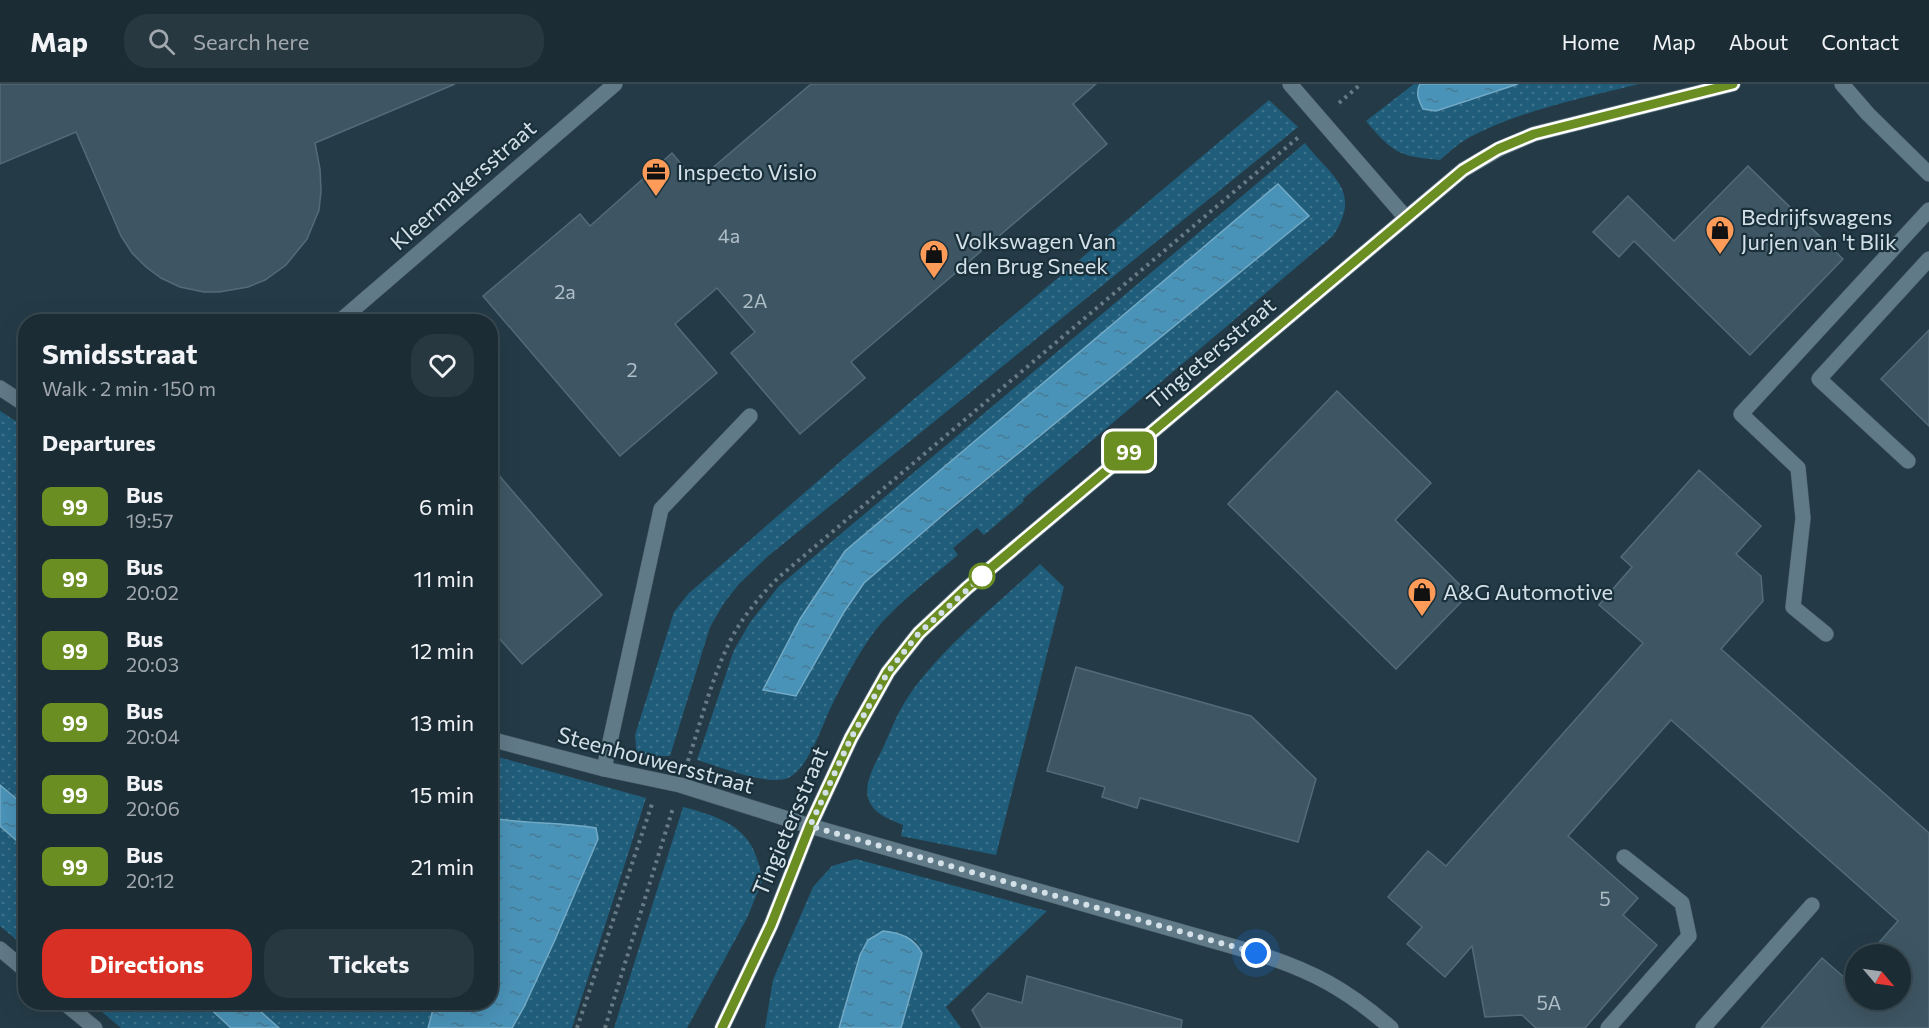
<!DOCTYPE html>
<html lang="en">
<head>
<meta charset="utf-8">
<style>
	body { margin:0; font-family:Commissioner,sans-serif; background:#283841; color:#f1f3f6; height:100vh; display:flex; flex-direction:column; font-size:22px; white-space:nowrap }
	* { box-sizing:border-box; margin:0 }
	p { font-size:20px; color:#a0a7ad }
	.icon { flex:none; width:33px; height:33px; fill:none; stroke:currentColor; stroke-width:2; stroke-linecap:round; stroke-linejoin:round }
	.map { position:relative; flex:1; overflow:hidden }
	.side { position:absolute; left:18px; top:230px; width:480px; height:696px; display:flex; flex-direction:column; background:#1b2c35; border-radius:24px; box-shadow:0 6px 24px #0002,0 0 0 2px #394850 }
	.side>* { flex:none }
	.badge { padding:0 12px; border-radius:9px; font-size:21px; line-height:39px }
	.needle { width:39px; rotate:119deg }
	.controls { position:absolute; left:1845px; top:860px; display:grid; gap:12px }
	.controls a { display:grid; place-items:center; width:66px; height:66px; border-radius:50%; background:#1b2c35; box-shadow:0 6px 24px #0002,0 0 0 2px #394850; font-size:30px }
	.you { position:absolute; width:30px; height:30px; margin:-15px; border:4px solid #fff; border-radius:50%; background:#1a73e8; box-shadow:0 0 0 9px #1a73e833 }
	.map>.badge { position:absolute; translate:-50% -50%; box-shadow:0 0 0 3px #fff }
	h2 { padding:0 24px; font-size:22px; line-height:54px }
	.round { display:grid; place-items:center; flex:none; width:63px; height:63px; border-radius:24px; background:#283841 }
	.overview { display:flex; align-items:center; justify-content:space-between; height:102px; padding:0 24px }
	h1 { font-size:28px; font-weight:700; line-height:45px }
	.button { display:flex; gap:12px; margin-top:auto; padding:12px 24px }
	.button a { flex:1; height:69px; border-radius:24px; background:#d93025; color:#fff; font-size:24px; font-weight:700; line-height:69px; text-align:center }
	.button a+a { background:#283841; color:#f1f3f6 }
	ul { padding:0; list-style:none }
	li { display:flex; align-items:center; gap:18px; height:72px; padding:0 24px }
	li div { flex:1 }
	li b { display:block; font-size:22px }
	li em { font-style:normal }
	li .badge { min-width:66px; font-weight:700; text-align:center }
	header { display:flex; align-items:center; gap:36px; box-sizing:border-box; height:84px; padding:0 30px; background:#1b2c35; border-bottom:2px solid #394850 }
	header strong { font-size:28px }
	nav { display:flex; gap:33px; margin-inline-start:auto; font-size:21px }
	.search { width:420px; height:54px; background:#283841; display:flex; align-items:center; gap:15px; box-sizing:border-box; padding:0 21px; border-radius:24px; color:#a0a7ad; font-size:22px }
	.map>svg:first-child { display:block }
	.green { fill:url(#green-dots); fill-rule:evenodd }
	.water { fill:url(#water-ripples); stroke:#73aac6; stroke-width:1.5 }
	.building { fill:#3e5663; stroke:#536b78; stroke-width:1.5 }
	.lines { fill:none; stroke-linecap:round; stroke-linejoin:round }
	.lane-casing { stroke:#435761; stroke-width:16 }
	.street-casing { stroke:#435761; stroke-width:16 }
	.secondary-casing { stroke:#435761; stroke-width:16 }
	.path { stroke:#677b85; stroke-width:4; stroke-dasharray:3 4.5; stroke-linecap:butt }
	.lane { stroke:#617a87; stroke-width:15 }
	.street { stroke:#617a87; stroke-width:15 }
	.secondary { stroke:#617a87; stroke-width:15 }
	.line-casing { stroke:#fff; stroke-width:14 }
	.line { stroke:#6b8e23; stroke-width:9 }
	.walk { stroke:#d3e0e8; stroke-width:6; stroke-dasharray:0 10.8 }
	.stop-dot { fill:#fff; stroke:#6b8e23; stroke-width:3 }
	.labels { text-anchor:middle; stroke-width:4.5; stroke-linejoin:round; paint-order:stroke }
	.number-label { font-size:20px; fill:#aebec7 }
	.poi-label { font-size:22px; fill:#d3e0e8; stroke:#1a313c; text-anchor:start }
	.street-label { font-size:22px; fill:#d3e0e8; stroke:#1a313c }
</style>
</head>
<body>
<header>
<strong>Map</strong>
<div class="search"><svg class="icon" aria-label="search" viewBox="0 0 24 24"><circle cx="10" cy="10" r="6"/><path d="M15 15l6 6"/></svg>Search here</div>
<nav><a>Home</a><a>Map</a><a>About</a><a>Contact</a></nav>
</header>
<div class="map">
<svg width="1929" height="944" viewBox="0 0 1929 944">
	<defs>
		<pattern id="green-dots" width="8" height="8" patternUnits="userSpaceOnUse" patternTransform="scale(1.5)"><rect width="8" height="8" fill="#205d7a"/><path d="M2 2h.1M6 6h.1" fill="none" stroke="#40748d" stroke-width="1.8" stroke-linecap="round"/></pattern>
		<pattern id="water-ripples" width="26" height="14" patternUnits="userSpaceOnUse" patternTransform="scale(1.5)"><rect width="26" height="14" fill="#4a93b8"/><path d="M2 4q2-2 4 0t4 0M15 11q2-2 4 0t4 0" fill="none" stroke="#477b96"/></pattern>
	</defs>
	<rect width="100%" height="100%" fill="#243b47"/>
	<g class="green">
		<path d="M1414,0H1420C1415,9 1419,17 1423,25L1436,27L1518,0H1639C1582,14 1522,26 1470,53C1459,59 1449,68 1440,76C1398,72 1393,69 1366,37Z"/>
		<path d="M1269,16L1298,43L767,473L739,500L724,519L710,543L670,672H637L635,651L674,528L689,509L856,364Z"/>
		<path d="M1305,59C1331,93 1363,106 1333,152L1023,415L1024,417L984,451L977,444L953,464L958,471C931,494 896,520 874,548C858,570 843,598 831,623C822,642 809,682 790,693C771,704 718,682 697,676L734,566L751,537L779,502ZM1278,100L1308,132L889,477L864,499L844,528L763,606C786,556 814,511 845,467Z"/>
		<path d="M0,327L25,343V722L0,701Z"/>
		<path d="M1040,480L1064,503L996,771L901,752L903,741C889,735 873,730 868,714C864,699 875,680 882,666C890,649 897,629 908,613C941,564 997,521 1040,480Z"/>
		<path d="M491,671L646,714L572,944H512L524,923L554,858L598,755L491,734Z"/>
		<path d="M683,723C710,730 742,739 754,767C758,776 760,786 763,795L747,834L687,944H614Z"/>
		<path d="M0,742L25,764V863L0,842Z"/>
		<path d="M856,775L1047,827L946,923L961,944H901L922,869L916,858L899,849L860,871L839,944H765L773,896L813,803L832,782Z"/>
		<path d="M90,918H203L231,944H121Z"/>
		<path d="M250,918H435L428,944H279Z"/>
	</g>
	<g class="water">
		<path d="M1420,0H1518L1436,27L1423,25C1419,17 1415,9 1420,0Z"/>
		<path d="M1278,100L1309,132L949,426L864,499L844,528L796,612L763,606L800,535L845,467Z"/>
		<path d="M0,701L25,722V764L0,742Z"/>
		<path d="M491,734C526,740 561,738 596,744L598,755L554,858L524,923L512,944H428L435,918H490Z"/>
		<path d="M883,847C901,849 913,853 922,869L901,944H839L860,871L868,856Z"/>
		<path d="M203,918H250L279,944H231Z"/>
	</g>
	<g class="building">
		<path d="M0,0H455L315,59L320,85L321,107L319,126L307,155L286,181L265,196L248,203L219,208H204L180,203L161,194L146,183L132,169L121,152L76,48L0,80Z"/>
		<path d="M811,0H1096L1073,20L1107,60L851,278L865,294L800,350L731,269L755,248L717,204L675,240L717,289L620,372L483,212L580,130L590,142L672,69L696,98Z"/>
		<path d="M1748,82L1843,175L1750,271L1634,157L1619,173L1593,148L1628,112L1674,157Z"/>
		<path d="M1929,246V342L1881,295Z"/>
		<path d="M1337,307L1431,399L1395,436L1469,510L1396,585L1228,420Z"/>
		<path d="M490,381L602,511L522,580L490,544Z"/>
		<path d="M1699,386L1761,442L1736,470L1761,492L1763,517L1721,565L1929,749V944H1761L1822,874L1846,895L1856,885V915H1900V870H1869L1898,837L1671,636L1568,752L1638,814L1623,831L1657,861L1585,944H1536L1522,931L1485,933L1472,862L1445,893L1407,860L1422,843L1388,813L1428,767L1446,782L1643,559L1599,521L1632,483L1621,473Z"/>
		<path d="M1076,583L1251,632L1316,695L1298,758L1140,714L1137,724L1102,713L1105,703L1047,687Z"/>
		<path d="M1027,892L1182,936L1181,944H982L972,926L988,909L1022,919Z"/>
	</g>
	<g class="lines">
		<g class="lane-casing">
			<g id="lane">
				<path d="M1908,377L1819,295L1929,175"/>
				<path d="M1826,550L1793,523L1803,434L1798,384L1741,330L1929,126"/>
				<path d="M604,685L661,425L750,332"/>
				<path d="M1608,944L1689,852L1682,819L1624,773"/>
				<path d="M1703,944L1812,821"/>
			</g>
		</g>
		<g class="street-casing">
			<g id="street">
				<path d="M1290,0L1406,134"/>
				<path d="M1842,0L1868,30L1929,90"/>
				<path d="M340,237L615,0"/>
				<path d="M0,304L26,321"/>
				<path d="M490,655L604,685L680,701L810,742L1256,869C1313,887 1346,905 1391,944"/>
			</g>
		</g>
		<g class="secondary-casing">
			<g id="secondary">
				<path d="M0,865L26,887"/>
				<path d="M63,918L95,944"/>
				<path d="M722,944L771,841L810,742L851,654L888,588L919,549L967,504L1463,86L1499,65L1534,50L1733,0"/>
			</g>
		</g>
		<g class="path">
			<path d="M1339,19L1361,0"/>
			<path d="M688,677C701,637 712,593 731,555C744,531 760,512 779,493L1301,51"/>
			<path d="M577,944L652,720"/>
			<path d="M605,944L673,724"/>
		</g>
		<use href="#lane" class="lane"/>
		<use href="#street" class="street"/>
		<use href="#secondary" class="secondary"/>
	</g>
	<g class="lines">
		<g class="line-casing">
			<path id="line" d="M722,944L771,841L810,742L851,654L888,588L919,549L967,504L1463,86L1498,65L1534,50L1733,0"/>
		</g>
		<use href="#line" class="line"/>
		<path class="walk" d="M982,492L986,489L919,549L888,588L851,654L810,742L1256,869"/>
	</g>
	<defs>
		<g id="office-pin" transform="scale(1.5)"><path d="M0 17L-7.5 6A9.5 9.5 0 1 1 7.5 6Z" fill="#fe9b59" stroke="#1a313c"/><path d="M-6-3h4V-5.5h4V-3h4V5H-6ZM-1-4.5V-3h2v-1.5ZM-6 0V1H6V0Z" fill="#111"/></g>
		<g id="shop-pin" transform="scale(1.5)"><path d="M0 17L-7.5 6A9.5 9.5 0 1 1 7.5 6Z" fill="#fe9b59" stroke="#1a313c"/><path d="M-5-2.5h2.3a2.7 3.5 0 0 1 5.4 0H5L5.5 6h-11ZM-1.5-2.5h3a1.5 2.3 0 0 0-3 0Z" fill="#111"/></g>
	</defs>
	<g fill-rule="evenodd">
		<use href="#office-pin" x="656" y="88"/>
		<use href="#shop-pin" x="1720" y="146"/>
		<use href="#shop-pin" x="934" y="170"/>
		<use href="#shop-pin" x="1422" y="508"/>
	</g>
	<circle class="stop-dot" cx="982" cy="492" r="12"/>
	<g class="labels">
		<g class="number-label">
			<text x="729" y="159">4a</text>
			<text x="565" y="215">2a</text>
			<text x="755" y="224">2A</text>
			<text x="632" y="293">2</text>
			<text x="1605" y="822">5</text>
			<text x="1549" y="926">5A</text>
		</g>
		<g class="poi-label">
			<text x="677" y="96">Inspecto Visio</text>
			<text x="1741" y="141">Bedrijfswagens<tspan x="1741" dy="25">Jurjen van 't Blik</tspan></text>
			<text x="955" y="165">Volkswagen Van<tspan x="955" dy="25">den Brug Sneek</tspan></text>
			<text x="1443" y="516">A&amp;G Automotive</text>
		</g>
		<g class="street-label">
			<text transform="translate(463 101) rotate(-41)" y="8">Kleermakersstraat</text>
			<text transform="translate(1211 269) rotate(-40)" y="8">Tingietersstraat</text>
			<text transform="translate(656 676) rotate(15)" y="8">Steenhouwersstraat</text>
			<text transform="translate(790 737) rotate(-67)" y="8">Tingietersstraat</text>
		</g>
	</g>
</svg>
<div class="controls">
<a><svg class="needle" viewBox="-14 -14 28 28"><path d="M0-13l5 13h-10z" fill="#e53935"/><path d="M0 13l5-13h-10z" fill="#a0a7ad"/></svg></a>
</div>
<div class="you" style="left:1256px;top:869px"></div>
<b class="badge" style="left:1129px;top:367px;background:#6b8e23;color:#fff">99</b>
<section class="side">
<div class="overview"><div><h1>Smidsstraat</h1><p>Walk · 2 min · 150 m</p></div><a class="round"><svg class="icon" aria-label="heart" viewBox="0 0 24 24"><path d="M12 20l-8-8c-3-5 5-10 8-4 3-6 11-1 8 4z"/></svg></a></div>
<h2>Departures</h2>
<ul>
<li><span class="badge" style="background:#6b8e23;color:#fff">99</span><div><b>Bus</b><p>19:57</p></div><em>6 min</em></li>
<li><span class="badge" style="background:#6b8e23;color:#fff">99</span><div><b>Bus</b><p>20:02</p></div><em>11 min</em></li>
<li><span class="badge" style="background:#6b8e23;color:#fff">99</span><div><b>Bus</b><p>20:03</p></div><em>12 min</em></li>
<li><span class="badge" style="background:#6b8e23;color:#fff">99</span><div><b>Bus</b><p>20:04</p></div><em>13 min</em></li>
<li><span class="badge" style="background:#6b8e23;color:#fff">99</span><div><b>Bus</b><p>20:06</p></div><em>15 min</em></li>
<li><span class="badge" style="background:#6b8e23;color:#fff">99</span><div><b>Bus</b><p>20:12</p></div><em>21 min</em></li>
</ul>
<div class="button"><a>Directions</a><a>Tickets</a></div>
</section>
</div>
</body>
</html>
